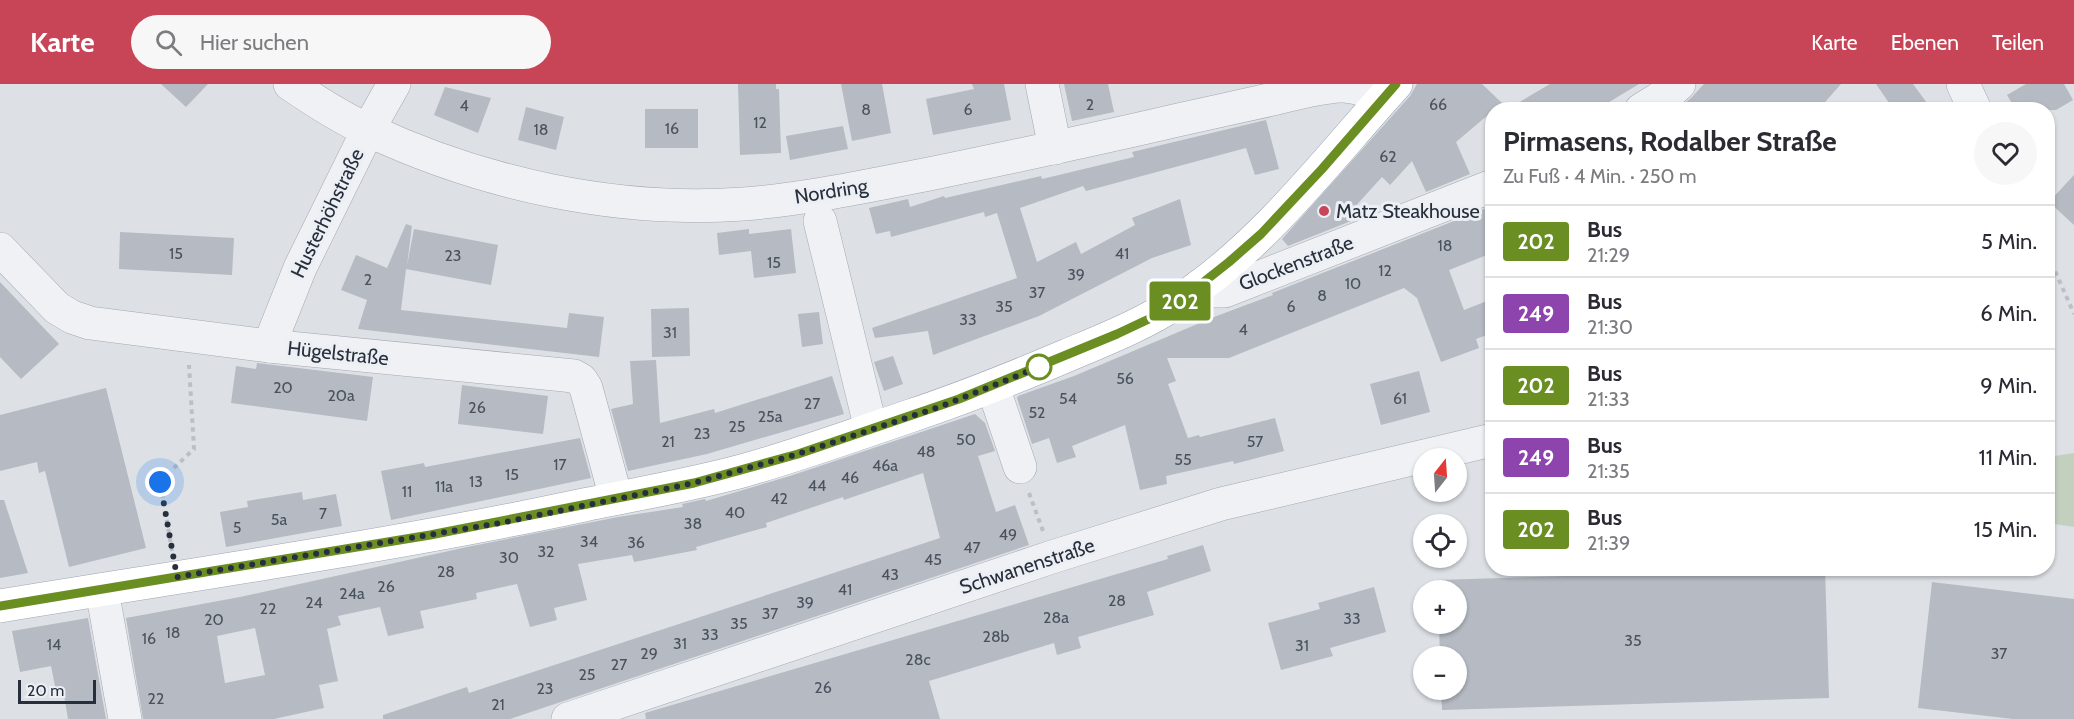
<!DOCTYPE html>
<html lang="de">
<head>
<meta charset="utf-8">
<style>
	body { margin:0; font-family:Cabin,sans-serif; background:#f7f7f7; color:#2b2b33; height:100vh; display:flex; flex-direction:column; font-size:22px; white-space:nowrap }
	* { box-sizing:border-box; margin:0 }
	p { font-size:20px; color:#7c7c81 }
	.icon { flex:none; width:33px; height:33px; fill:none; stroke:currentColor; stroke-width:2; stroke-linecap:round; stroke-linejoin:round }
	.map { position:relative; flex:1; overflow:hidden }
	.sheet { position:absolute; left:1485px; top:18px; width:570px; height:474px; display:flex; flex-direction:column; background:#fff; border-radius:24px; box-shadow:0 2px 4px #0004 }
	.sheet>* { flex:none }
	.badge { padding:0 12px; border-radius:4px; font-size:21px; line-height:39px }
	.needle { width:39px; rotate:17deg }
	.controls { position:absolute; left:1413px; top:364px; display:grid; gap:12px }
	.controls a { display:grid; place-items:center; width:54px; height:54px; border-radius:50%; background:#fff; box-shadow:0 2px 4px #0004; font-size:30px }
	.scale { position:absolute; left:18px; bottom:15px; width:78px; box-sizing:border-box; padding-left:6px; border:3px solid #272f3c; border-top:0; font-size:16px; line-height:21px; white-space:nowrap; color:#272f3c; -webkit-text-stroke:4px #ecf0f4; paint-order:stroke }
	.you { position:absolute; width:30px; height:30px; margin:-15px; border:4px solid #fff; border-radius:50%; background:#1a73e8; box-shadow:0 0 0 9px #1a73e833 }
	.map>.badge { position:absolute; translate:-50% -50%; box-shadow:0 0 0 3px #fff }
	.round { display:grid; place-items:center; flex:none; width:63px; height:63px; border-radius:32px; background:#f7f7f7 }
	.head { display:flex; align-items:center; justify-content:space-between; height:102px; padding:0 18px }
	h1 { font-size:28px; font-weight:800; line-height:45px }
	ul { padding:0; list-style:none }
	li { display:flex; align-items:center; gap:18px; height:72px; padding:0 18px; border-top:2px solid #e1e1e2 }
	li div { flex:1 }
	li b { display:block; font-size:22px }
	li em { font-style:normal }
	li .badge { min-width:66px; font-weight:700; text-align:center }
	header { display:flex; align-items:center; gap:36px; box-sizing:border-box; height:84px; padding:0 30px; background:#c84558; color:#fff }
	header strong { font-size:28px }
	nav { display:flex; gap:33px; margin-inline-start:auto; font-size:21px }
	.search { width:420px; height:54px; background:#f7f7f7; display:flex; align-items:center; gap:15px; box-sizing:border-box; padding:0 21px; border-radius:33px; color:#7c7c81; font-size:22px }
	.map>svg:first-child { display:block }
	.green { fill:#c3d0bf }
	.building { fill:#b5bac3; fill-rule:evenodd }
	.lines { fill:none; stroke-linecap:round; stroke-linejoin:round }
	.minor-casing { stroke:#a3a8b0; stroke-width:34 }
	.major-casing { stroke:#9da5b2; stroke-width:34 }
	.path { stroke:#bcbfc5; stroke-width:4; stroke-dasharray:4.5 4.5; stroke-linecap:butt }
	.minor { stroke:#f0f1f5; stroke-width:33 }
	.major { stroke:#fff; stroke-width:33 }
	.line-casing { stroke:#fff; stroke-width:14 }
	.line { stroke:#6b8e23; stroke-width:9 }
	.walk { stroke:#272f3c; stroke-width:6; stroke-dasharray:0 10.8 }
	.poi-dot { fill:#c84558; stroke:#ecf0f4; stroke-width:2 }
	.stop-dot { fill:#fff; stroke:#6b8e23; stroke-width:3 }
	.labels { text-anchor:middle; stroke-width:6; stroke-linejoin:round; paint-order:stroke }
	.number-label { font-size:16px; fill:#4a525e }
	.street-label { font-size:20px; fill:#272f3c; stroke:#ecf0f4 }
	.poi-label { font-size:20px; fill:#272f3c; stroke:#ecf0f4; text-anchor:start }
</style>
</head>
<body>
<header>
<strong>Karte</strong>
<div class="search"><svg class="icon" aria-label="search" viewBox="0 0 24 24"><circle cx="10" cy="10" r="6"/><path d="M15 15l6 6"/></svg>Hier suchen</div>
<nav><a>Karte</a><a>Ebenen</a><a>Teilen</a></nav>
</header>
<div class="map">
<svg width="2074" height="635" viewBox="0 0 2074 635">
	<rect width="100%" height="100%" fill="#dde1e6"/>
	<path class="green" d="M2074,369V443L2048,439V373Z"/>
	<g class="building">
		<path d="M161,0H208L186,23Z"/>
		<path d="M738,0H776V5H779L781,69L740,71Z"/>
		<path d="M841,0H882L891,49L852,57Z"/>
		<path d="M972,0H1004L1011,36L933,51L926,15L974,5Z"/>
		<path d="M1064,0H1108L1114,28L1072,37Z"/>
		<path d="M1417,0H1482L1502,19L1456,58L1470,90L1426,108L1412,77L1390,101L1382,93L1352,126L1356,135L1288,162L1282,155L1410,12Z"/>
		<path d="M1550,0H1639L1596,26H1506Z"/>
		<path d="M1704,0H1841L1818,26H1677L1691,14Z"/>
		<path d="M1876,0H1913L1932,26H1894Z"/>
		<path d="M2026,0H2064L2073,16L2056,26H2016L2007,11Z"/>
		<path d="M445,3L491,14L478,49L434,31Z"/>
		<path d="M526,23L564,33L556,66L518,56Z"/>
		<rect x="645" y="25" width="53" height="39"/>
		<path d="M1266,36L1279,85L1255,91L1246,64L1086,107L1083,102L1020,124L1037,178L1076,158L1081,170L1135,141L1132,134L1180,115L1191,161L1152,174L1039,232L933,271L928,247L875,254L872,244L1017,194L997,129L985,133L984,128L891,153L890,147L876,150L869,124L908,115L910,123L944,112L945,114L1041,92L1042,95L1134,73L1132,68Z"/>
		<path d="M843,42L848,65L790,76L786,52Z"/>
		<path d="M2074,91V141L2049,118Z"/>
		<path d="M1492,122V169L1449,186L1464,226L1492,215V249L1476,255L1479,264L1441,278L1417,214L1404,204L1229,274H1167L1176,297L1168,300L1188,354L1199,351L1200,353L1275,334L1284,367L1234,380L1233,377L1166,392L1167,400L1140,406L1125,341L1072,362L1076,373L1057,379L1049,354L1032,360L1017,314L1018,312L1074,292L1214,233L1273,211L1272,209Z"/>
		<path d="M406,140L412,142L407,182L414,145L498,161L491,201L406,185L401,226L567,244L569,229L604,233L599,273L358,245L367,216L341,206L356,171L387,184Z"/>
		<path d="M749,145V150L791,145L796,189L754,194L751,167L719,171L717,149Z"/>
		<path d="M120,148L234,154L232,191L119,185Z"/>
		<path d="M0,198L59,260L21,295L0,273Z"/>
		<path d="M689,224L690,272L652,273L651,225Z"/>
		<path d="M819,228L823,260L802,263L798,230Z"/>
		<path d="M893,272L903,300L884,307L874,278Z"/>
		<path d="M656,276L660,339L714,325L715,329L832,292L844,330L707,370L628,387L611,325L633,320L630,277Z"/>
		<path d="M257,279L373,293L367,337L231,319L236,282L256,285Z"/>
		<path d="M1419,287L1430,328L1381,341L1370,300Z"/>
		<path d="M462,301L548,312L543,350L458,340Z"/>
		<path d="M106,304L146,464L69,483L45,387L39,389L37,378L0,387V331Z"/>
		<path d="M975,330L985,339L995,367L978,372L996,428L1015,421L1029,461L510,635H383V631L467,603L469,609L940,454L923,389L844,416L843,413L766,439L767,443L696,463L697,466L634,478L632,471L578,480L587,516L554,524L557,536L530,543L517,500L476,509L477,515L420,527L424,544L388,552L380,523L338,532L341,541L327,545L338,597L319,601L324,624L274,635H143L126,534L240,513L467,463L618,433L683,423L682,420L705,415L706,417L790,392ZM255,544L265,591L225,599L217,552Z"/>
		<path d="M580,354L591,394L391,436L381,387L424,379L425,383Z"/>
		<path d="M302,408L303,416L336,410L342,442L226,463L220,428L248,423L247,417Z"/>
		<path d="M0,416H4L28,489L0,494Z"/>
		<path d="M1203,461L1211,487L1147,508L1154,531L1078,553L1081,564L1057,571L1054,559L929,597L940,635H646L645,629L1168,475L1167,472Z"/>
		<path d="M1631,484H1664V489L1825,484L1829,614L1442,626L1441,606H1456V573H1440L1439,540H1456V507H1438L1437,496L1631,490Z"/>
		<path d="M1932,498L2074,515V635H2013L1918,624Z"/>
		<path d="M1374,503L1386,548L1330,564L1333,572L1281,586L1268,539L1320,525L1318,519Z"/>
		<path d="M88,534L106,635H68L64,611L57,612L51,582L20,588L12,547Z"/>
	</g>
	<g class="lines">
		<g class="minor-casing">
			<g id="minor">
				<path d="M290,0C315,17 341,34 368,46C483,100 616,129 743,120C808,115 871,101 934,89C1016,72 1097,55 1178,36C1210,29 1241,22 1273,15C1294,10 1318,3 1340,2C1355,1 1369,7 1383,14"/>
				<path d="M1042,0L1055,64"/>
				<path d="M1963,0L1975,26"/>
				<path d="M1641,26L1670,8L1679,0"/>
				<path d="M820,137L871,345"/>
				<path d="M0,165L57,224L72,233L90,239L269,262L574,292L581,296L586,304L616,414"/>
				<path d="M1200,202L1210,207H1225L1492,102"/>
				<path d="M269,262L300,184L368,46L394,0"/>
				<path d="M993,303L1020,383"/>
				<path d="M102,506L125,635"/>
				<path d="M568,635L1052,473L1221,420L1492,356"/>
			</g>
		</g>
		<g class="major-casing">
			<path id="major" d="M0,522C195,490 391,462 584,421C637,410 690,401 742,387C799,371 854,351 910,332C964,314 1016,293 1068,271C1106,255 1144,240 1179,217C1265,160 1327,76 1396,0"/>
		</g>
		<g class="path">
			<path d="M2048,171L2074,230"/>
			<path d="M1029,409L1043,447"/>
			<path d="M172,467L160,397L194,365L189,281"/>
		</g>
		<use href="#minor" class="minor"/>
		<use href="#major" class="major"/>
	</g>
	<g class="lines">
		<g class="line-casing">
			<path id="line" d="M0,522L430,451L694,399L798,370L959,315L1117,250L1151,234L1181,216L1229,178L1261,150L1322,85L1396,0"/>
		</g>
		<use href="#line" class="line"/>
		<path class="walk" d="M160,398L177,493L500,439L694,399L798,370L942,322L1039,283"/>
	</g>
	<circle class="poi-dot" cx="1324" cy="127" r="6"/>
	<circle class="stop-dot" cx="1039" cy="283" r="12"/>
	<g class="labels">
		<g class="number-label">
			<text x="1090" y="26">2</text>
			<text x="1438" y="26">66</text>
			<text x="464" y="27">4</text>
			<text x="866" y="31">8</text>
			<text x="968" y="31">6</text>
			<text x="760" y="44">12</text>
			<text x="672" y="50">16</text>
			<text x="541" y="51">18</text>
			<text x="1388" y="78">62</text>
			<text x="1445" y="167">18</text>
			<text x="176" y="175">15</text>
			<text x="1122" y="175">41</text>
			<text x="453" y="177">23</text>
			<text x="774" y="184">15</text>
			<text x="1385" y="192">12</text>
			<text x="1076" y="196">39</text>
			<text x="368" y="201">2</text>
			<text x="1353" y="205">10</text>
			<text x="1037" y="214">37</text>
			<text x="1322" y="217">8</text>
			<text x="1004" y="228">35</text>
			<text x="1291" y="228">6</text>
			<text x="968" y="241">33</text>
			<text x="1243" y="251">4</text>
			<text x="670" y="254">31</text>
			<text x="1125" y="300">56</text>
			<text x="283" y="309">20</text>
			<text x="341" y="317">20a</text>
			<text x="1068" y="320">54</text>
			<text x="1400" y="320">61</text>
			<text x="812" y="325">27</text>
			<text x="477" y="329">26</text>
			<text x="1037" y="334">52</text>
			<text x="770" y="338">25a</text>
			<text x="737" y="348">25</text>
			<text x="702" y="355">23</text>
			<text x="966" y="361">50</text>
			<text x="668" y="363">21</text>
			<text x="1255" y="363">57</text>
			<text x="926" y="373">48</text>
			<text x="1183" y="381">55</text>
			<text x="560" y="386">17</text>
			<text x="885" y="387">46a</text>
			<text x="512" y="396">15</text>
			<text x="850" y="399">46</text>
			<text x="476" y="403">13</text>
			<text x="817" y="407">44</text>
			<text x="444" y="408">11a</text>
			<text x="407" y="413">11</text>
			<text x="779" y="420">42</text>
			<text x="735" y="434">40</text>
			<text x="323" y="435">7</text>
			<text x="279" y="441">5a</text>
			<text x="693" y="445">38</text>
			<text x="237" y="449">5</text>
			<text x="1008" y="456">49</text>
			<text x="589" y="463">34</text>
			<text x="636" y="464">36</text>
			<text x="972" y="469">47</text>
			<text x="546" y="473">32</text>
			<text x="509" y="479">30</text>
			<text x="933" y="481">45</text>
			<text x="446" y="493">28</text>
			<text x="890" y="496">43</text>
			<text x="386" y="508">26</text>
			<text x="845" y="511">41</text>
			<text x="352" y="515">24a</text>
			<text x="1117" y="522">28</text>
			<text x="314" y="524">24</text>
			<text x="805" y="524">39</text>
			<text x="268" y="530">22</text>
			<text x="770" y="535">37</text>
			<text x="1056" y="539">28a</text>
			<text x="1352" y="540">33</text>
			<text x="214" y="541">20</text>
			<text x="739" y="545">35</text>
			<text x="173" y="554">18</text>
			<text x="710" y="556">33</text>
			<text x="996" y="558">28b</text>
			<text x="149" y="560">16</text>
			<text x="1633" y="562">35</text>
			<text x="680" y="565">31</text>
			<text x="54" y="566">14</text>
			<text x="1302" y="567">31</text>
			<text x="649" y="575">29</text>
			<text x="1999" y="575">37</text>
			<text x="918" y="581">28c</text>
			<text x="619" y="586">27</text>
			<text x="587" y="596">25</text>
			<text x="823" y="609">26</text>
			<text x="545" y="610">23</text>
			<text x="156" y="620">22</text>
			<text x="498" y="626">21</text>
		</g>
		<g class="street-label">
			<text transform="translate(831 107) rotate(-9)" y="7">Nordring</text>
			<text transform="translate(327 129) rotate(-64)" y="7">Husterhöhstraße</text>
			<text transform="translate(1296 179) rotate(-21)" y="7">Glockenstraße</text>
			<text transform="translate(338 269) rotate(6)" y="7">Hügelstraße</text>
			<text transform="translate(1027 482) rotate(-18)" y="7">Schwanenstraße</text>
		</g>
		<g class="poi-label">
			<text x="1336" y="134">Matz Steakhouse</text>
		</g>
	</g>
</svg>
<div class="controls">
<a><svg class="needle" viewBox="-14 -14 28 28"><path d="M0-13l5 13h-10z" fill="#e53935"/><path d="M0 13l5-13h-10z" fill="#7c7c81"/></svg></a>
<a><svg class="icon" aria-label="locate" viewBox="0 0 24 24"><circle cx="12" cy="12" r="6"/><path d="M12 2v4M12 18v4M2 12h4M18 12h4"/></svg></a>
<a>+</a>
<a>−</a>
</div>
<div class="scale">20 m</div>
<div class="you" style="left:160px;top:398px"></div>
<b class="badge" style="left:1180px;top:217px;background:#6b8e23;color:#fff">202</b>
<section class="sheet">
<div class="head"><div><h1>Pirmasens, Rodalber Straße</h1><p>Zu Fuß · 4 Min. · 250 m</p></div><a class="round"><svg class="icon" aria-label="heart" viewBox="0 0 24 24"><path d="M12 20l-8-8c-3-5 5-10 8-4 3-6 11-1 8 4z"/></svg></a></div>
<ul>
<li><span class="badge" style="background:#6b8e23;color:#fff">202</span><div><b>Bus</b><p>21:29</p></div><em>5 Min.</em></li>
<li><span class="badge" style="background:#8e44ad;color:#fff">249</span><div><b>Bus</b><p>21:30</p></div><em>6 Min.</em></li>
<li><span class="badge" style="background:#6b8e23;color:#fff">202</span><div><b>Bus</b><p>21:33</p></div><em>9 Min.</em></li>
<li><span class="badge" style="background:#8e44ad;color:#fff">249</span><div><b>Bus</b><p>21:35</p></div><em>11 Min.</em></li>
<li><span class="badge" style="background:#6b8e23;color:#fff">202</span><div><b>Bus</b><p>21:39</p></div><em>15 Min.</em></li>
</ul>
</section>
</div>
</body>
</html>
